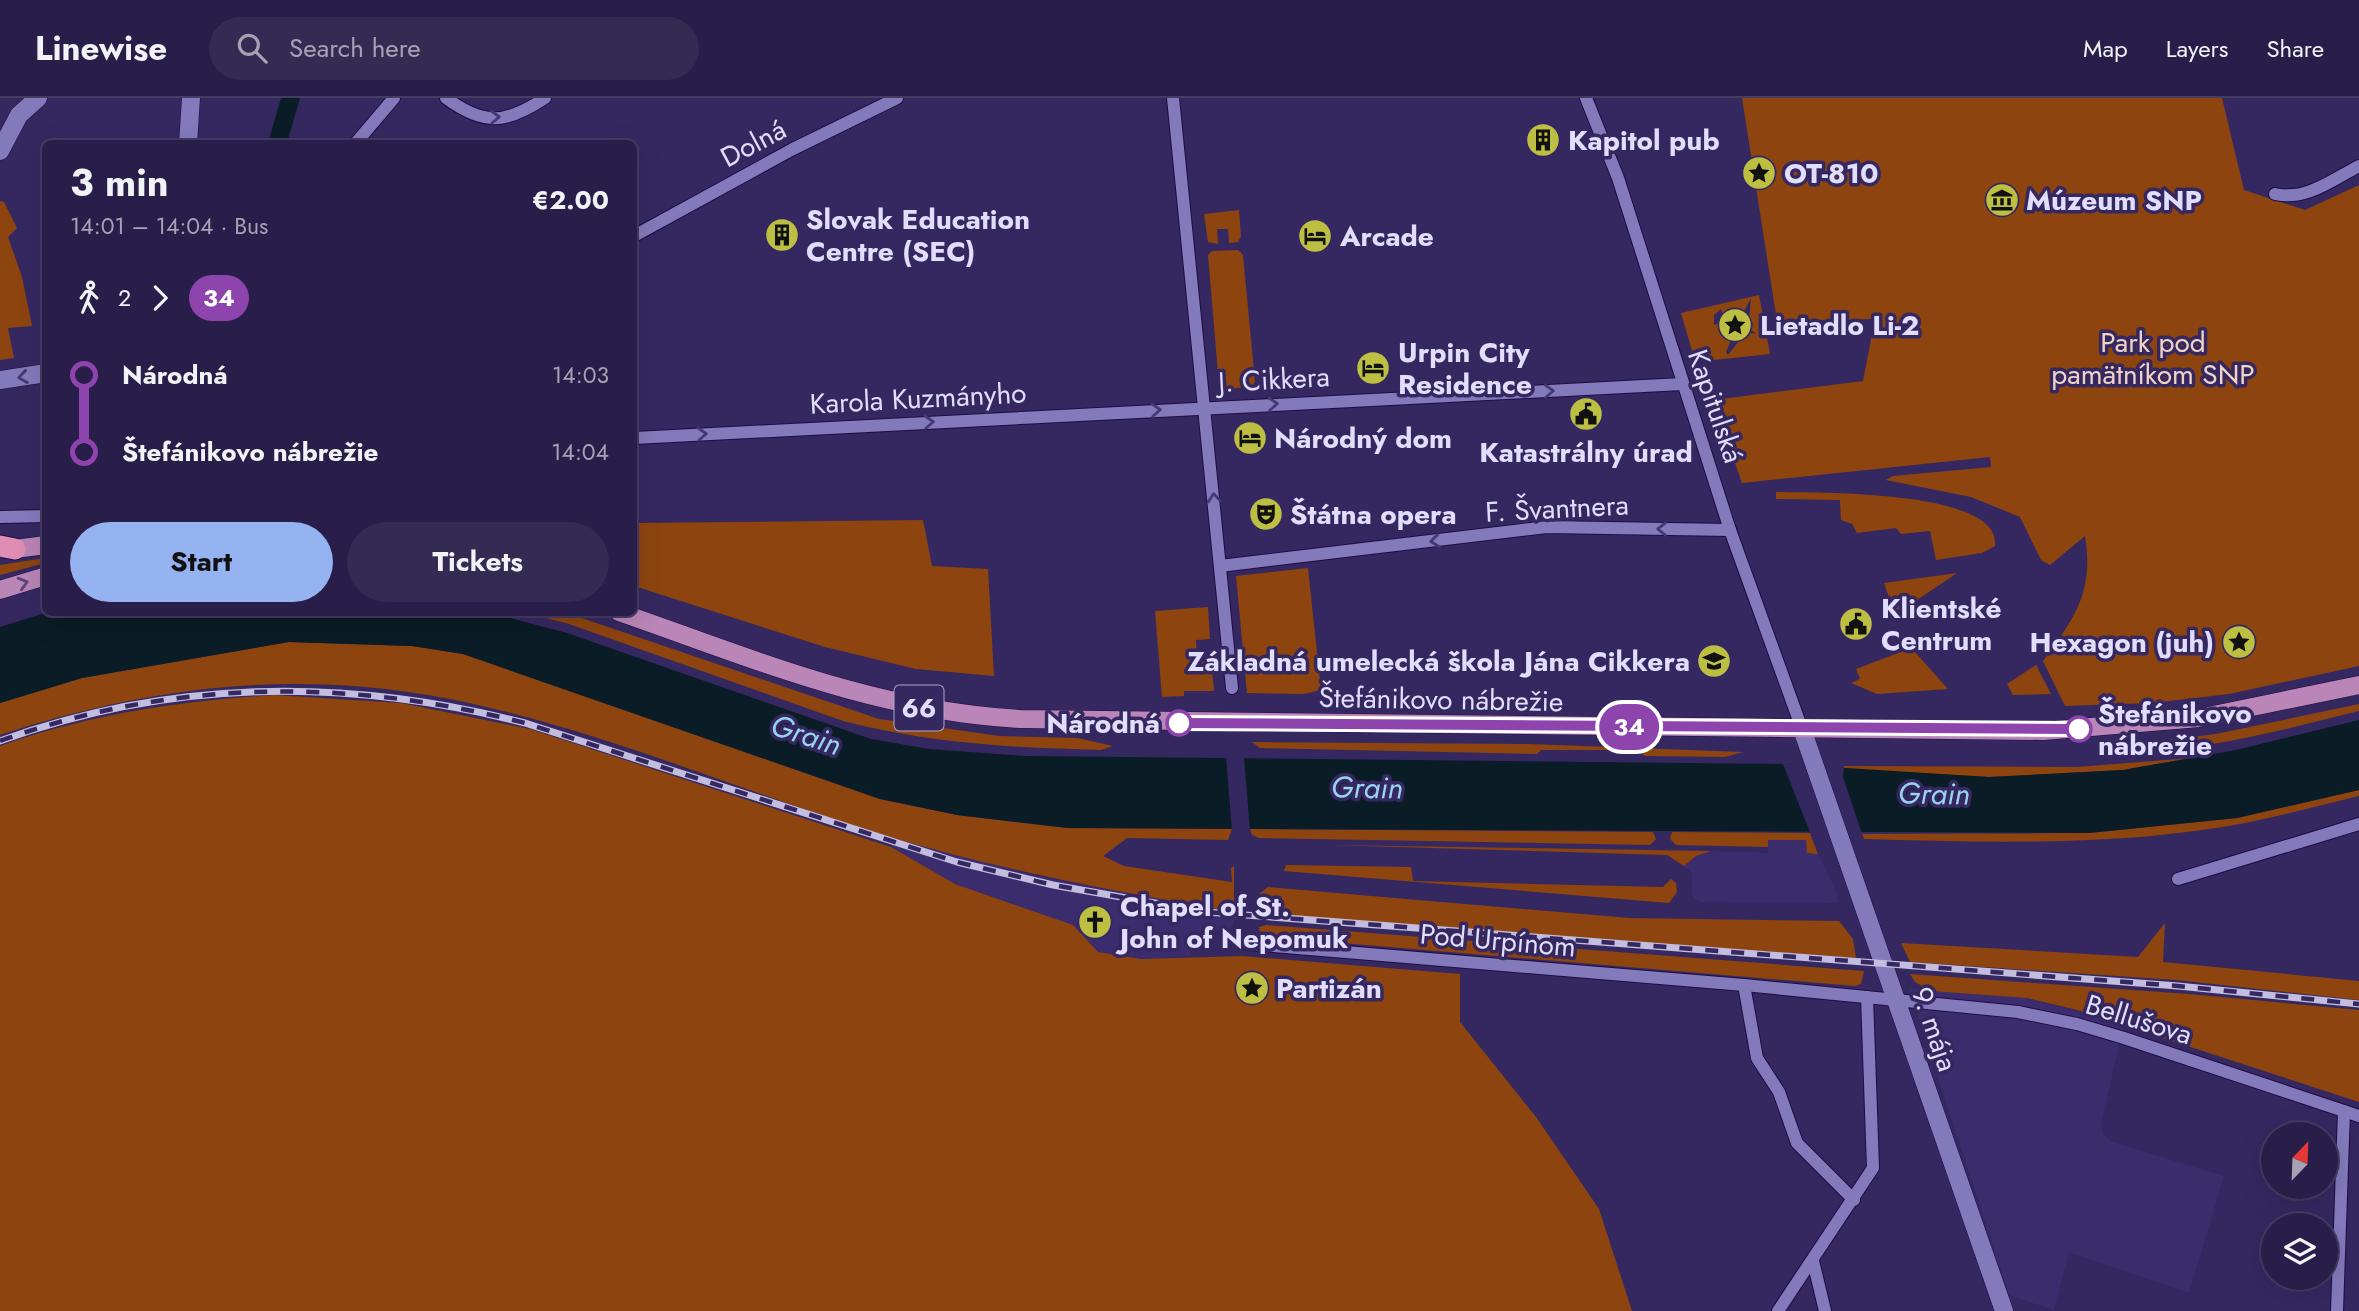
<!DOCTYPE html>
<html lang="en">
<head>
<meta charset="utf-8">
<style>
	body { margin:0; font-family:Jost,sans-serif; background:#342b53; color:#f1f3f6; height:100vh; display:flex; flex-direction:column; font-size:26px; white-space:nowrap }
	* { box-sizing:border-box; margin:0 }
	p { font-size:23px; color:#a5a2b4 }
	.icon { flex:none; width:38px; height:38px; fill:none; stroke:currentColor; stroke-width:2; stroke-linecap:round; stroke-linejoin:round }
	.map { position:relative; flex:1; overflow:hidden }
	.side { position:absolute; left:42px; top:42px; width:595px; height:476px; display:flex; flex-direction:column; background:#281e49; border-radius:10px; box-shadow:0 7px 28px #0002,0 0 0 2px #443c61 }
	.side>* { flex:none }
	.badge { padding:0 14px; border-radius:23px; font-size:24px; line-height:46px }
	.needle { width:46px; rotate:23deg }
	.tools { position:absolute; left:2261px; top:1024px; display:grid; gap:14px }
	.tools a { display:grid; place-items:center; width:77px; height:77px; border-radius:50%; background:#281e49; box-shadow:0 7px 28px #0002,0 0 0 2px #443c61; font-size:35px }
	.map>.badge { position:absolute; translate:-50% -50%; box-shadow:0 0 0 4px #fff }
	.legs { display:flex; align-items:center; gap:10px; height:77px; padding:0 28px; font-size:23px }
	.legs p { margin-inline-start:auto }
	.overview { display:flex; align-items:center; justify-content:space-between; height:119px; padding:0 28px }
	h1 { font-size:38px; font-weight:700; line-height:52px }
	.primary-button { display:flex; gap:14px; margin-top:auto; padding:14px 28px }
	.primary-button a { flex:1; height:80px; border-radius:42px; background:#95b2f1; color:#111; font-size:28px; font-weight:700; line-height:80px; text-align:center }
	.primary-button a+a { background:#342b53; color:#f1f3f6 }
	ul { padding:0 28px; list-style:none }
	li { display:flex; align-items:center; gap:24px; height:77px; font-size:26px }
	li i { display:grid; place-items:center; width:10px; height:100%; margin:0 9px; background:currentColor }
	li i::after { content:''; width:18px; height:18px; margin:-9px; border:5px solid; border-radius:50%; background:#281e49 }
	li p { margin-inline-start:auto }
	li:first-child i { background:linear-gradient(#0000 50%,currentColor 0) }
	li:last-child i { background:linear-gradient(currentColor 50%,#0000 0) }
	header { display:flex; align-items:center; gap:42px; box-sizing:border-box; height:98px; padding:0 35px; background:#281e49; border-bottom:2px solid #443c61 }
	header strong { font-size:33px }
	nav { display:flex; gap:38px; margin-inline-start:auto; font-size:24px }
	.search { width:490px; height:63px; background:#342b53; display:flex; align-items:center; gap:18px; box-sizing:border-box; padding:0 24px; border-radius:38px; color:#a5a2b4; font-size:26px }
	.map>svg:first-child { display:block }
	.built { fill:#3b2c6d }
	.green { fill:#8d440f; fill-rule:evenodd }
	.water { fill:#0a1c25 }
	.pier { fill:#352861 }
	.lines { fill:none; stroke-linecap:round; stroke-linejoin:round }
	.street-casing { stroke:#1e0c45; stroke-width:14 }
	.secondary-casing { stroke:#1e0c45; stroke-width:19 }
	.primary-casing { stroke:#1e0c45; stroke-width:19 }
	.highway-casing { stroke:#1e0c45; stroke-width:23 }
	.street { stroke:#837abb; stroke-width:12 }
	.secondary { stroke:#837abb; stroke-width:18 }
	.primary { stroke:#ba85b7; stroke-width:18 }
	.highway { stroke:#df8db4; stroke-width:21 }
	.rail-casing { stroke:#c3bee0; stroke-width:7 }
	.rail { stroke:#352861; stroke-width:4.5; stroke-dasharray:13; stroke-linecap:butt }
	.oneway { stroke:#453873 }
	.oneway2 { stroke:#5d447b }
	.line-1-casing { stroke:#fff; stroke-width:16 }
	.line-1 { stroke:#8e44ad; stroke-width:10 }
	.stop-1-dot { fill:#fff; stroke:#8e44ad; stroke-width:3.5 }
	.labels { text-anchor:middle; stroke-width:7; stroke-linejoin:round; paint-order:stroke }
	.shield { fill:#352861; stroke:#ada7cd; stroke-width:2 }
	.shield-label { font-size:26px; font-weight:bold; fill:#e1defb }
	.poi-label { font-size:28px; font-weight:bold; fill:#e1defb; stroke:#352861; text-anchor:start }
	.street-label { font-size:28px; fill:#e1defb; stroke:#352861 }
	.park-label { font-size:28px; fill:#efd4c5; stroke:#352861 }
	.stop-label { font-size:28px; font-weight:bold; fill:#e1defb; stroke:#352861; text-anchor:start }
	.water-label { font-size:30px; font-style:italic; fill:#99d3ef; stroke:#352861 }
</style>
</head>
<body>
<header>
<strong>Linewise</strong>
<div class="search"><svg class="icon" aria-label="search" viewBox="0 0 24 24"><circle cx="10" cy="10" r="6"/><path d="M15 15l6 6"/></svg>Search here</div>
<nav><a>Map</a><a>Layers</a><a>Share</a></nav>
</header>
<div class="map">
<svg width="2359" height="1213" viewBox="0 0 2359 1213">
	<rect width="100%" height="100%" fill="#352861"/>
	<g class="built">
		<path d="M894,740L1040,779L1234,814L1233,826L1230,831L1192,836L1191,858L1141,861L1098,854L1073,827L955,786L891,749Z"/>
		<path d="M1768,742H1807V755L1818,756L1837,795V805L1700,804L1693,800L1691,774L1684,768L1696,758L1711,753L1768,755Z"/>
		<path d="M1909,891L2027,900L2124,927L2101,1025L2103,1036L2112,1044L2224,1078L2189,1195L2069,1154L2054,1212L2009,1197Z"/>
	</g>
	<g class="green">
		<path d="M1742,0H2222L2244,92L2305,112L2359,87V568L2229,596L2152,605L2065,608L2043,563C2075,519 2094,494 2085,438L2050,467L2041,462L2020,419L1971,399L1886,382L1893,378L1991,369L1990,359L1742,385L1713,302L1863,283L1875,221L1777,223Z"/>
		<path d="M0,103L4,104L17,130L8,139L22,179L32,228L8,230L14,260L0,262Z"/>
		<path d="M1239,112L1241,138L1238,144L1229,145L1228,131H1217L1218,146L1208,144L1204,116Z"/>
		<path d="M1238,152L1243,157L1255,284L1251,289L1224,291L1219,287L1208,157L1212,153Z"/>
		<path d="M1759,197L1770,256L1705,263L1693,256L1681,215ZM1751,200L1749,223L1753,227L1748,229L1756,236L1745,234L1748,240L1743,238L1728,257L1726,254L1736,230L1722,223L1714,227V217L1721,211L1723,220L1738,225Z"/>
		<path d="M1776,394C1814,395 2002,391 1995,448L1982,455L1936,462L1930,433L1901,436L1896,430L1857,435L1852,426L1841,422L1840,402L1776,401Z"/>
		<path d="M923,422L932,468L988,471L994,578L916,571L825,549L634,488V425Z"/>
		<path d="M45,460V465L0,477V467Z"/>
		<path d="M1308,470L1321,592L1304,596L1247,595L1236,478Z"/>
		<path d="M1957,475L1914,504L1894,514L1884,485Z"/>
		<path d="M1208,509L1210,541L1196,542L1197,563L1211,562L1214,593H1184V598L1162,599L1155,513Z"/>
		<path d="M527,515H567L879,621L1000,638L1078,640L1113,648L1101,652C1013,650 928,645 843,623L569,526Z"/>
		<path d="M289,544L412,548L463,556L880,701L957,717L1068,730L1232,731L1228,742L1127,740L1103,758L1124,768L1232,784L1231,770L1234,768V814C1107,792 984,769 861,730C718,684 576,623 428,597C281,572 140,591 0,637V605L82,580Z"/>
		<path d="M1906,552L1915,554L1948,591L1877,596L1851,585L1860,581L1856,571Z"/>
		<path d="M2036,567L2051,596L2013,597L2007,586Z"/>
		<path d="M274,597L401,605L530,631L891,749L955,786L1073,827L1098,854L1141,861L1242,858L1460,876V924L1536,1019L1599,1111L1632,1213H0V648C90,616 179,603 274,597Z"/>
		<path d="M2359,606V613C2282,632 2207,653 2127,654L2168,642L2216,636Z"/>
		<path d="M1252,644L1529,646L1743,654L1725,659L1645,658L1639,652H1541L1537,656L1260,650Z"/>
		<path d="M2191,660L2123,672L1989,679L1844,671V668L2077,669Z"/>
		<path d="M2359,692V698C2309,710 2260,724 2209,731C2095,748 1978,744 1864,741L1862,736L2089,735L2237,720Z"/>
		<path d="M1250,731L1653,734L1656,741L1650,747L1259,740L1252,737Z"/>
		<path d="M1672,734L1810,735L1818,756L1807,755L1806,742H1768V749L1676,747L1670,741Z"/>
		<path d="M1328,747L1711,753L1696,758L1684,768L1667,757Z"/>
		<path d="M1286,767L1411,769L1413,783L1663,789L1671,781L1676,785L1677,794L1669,805L1284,773Z"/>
		<path d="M1268,789L1629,820L1839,823L1853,841L1856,860L1267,817L1268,807L1257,806L1259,796Z"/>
		<path d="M2165,825L2163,864L2359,883V902L2176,882L1910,864L1901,845L2138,859Z"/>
		<path d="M1266,827L1864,873L1861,886L1855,888L1270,839L1260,836L1259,829Z"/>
		<path d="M1910,876L2189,896L2359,912V1004L2077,912L2027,900L1931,893L1915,884Z"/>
	</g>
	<g class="water">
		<path d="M281,0H300L287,45H268Z"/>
		<path d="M48,514L491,515L567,535L871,641L929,651L1026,658L1783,666L1989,679L2123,672L2236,652L2359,622V692L2237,720L2089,735L1068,730L957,717L880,701L463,556L412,548L289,544L82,580L0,605V529Z"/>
	</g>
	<g class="pier">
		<path d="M1226,658L1244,659L1250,733L1232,734Z"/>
		<path d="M1783,666L1844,668L1843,679L1863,739H1812Z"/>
	</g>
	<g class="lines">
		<g class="street-casing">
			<g id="street">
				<path d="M446,0C484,28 506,26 545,0"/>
				<path d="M1173,0L1232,590"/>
				<path d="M1586,0L1618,80L1730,432L1802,631"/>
				<path d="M355,46L394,0"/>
				<path d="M2275,96C2306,103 2332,82 2359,68"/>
				<path d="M634,138L793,51L897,0"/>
				<path d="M634,340L1682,286"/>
				<path d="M0,419L46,418"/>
				<path d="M1220,468L1547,429L1730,432"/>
				<path d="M2178,781L2359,726"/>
				<path d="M1248,846L1744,887L2018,914L2077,926L2124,940L2359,1018"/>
				<path d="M1744,887L1757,960L1779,994L1797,1045L1854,1102"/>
				<path d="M1813,1163L1825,1213"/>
				<path d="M1778,1213L1873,1070L1867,899"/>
				<path d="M2337,1213L2344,1013"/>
			</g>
		</g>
		<g class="secondary-casing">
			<g id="secondary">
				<path d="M188,46L191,0"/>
				<path d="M0,53L19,17L38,0"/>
				<path d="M0,282L46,275"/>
				<path d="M1802,631L2004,1213"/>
			</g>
		</g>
		<g class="primary-casing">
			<g id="primary">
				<path d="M15,451L46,447"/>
				<path d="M0,492L46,478"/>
				<path d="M619,514C754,561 875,613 1020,621L2043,633L2199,620L2359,587"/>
			</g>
		</g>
		<g class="highway-casing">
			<path id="highway" d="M0,448L15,451"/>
		</g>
		<use href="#street" class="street"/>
		<use href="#secondary" class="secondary"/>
		<use href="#primary" class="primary"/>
		<use href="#highway" class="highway"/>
		<g class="rail-casing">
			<path id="rail" d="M0,643C171,581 349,580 525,625L957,764L1053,787L1206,814L2178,888L2359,906"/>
		</g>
		<use href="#rail" class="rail"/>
	</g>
	<defs><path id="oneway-chevron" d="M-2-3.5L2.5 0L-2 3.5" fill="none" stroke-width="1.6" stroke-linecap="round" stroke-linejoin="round" transform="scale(1.75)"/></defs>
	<g class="oneway">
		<use href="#oneway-chevron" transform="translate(495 19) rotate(-2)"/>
		<use href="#oneway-chevron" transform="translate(23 279) rotate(172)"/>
		<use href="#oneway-chevron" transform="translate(1549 293) rotate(-3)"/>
		<use href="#oneway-chevron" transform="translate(1273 306) rotate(-3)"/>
		<use href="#oneway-chevron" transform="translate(1156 312) rotate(-3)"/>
		<use href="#oneway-chevron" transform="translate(929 324) rotate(-3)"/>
		<use href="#oneway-chevron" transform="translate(702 336) rotate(-3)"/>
		<use href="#oneway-chevron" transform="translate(1214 400) rotate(-95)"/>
		<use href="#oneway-chevron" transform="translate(1662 431) rotate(-179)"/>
		<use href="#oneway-chevron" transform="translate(1435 443) rotate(173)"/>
	</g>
	<use class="oneway2" href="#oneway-chevron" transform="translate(23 485) rotate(-16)"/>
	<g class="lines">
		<g class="line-1-casing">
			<path id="line-1" d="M1179,625L2079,631"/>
		</g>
		<use href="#line-1" class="line-1"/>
	</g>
	<defs>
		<g id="building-disc" transform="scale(1.75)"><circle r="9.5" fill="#bdbf43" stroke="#352861"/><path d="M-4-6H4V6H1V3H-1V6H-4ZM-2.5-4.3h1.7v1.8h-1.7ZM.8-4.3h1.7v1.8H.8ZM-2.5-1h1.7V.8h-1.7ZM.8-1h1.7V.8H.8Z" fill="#111"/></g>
		<g id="sight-disc" transform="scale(1.75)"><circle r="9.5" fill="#bdbf43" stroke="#352861"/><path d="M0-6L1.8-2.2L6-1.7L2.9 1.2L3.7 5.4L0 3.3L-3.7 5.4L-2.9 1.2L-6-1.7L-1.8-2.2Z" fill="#111"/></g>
		<g id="museum-disc" transform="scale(1.75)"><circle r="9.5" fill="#bdbf43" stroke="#352861"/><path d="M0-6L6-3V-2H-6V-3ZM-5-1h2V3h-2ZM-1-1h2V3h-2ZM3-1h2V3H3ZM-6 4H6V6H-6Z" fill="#111"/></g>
		<g id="hotel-disc" transform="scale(1.75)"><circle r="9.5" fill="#bdbf43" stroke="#352861"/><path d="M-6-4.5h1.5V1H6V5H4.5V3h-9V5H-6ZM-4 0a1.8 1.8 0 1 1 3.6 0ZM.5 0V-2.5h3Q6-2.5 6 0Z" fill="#111"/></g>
		<g id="civic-disc" transform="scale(1.75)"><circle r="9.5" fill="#bdbf43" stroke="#352861"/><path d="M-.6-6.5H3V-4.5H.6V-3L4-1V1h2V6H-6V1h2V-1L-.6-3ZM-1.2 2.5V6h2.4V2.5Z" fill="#111"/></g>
		<g id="theatre-disc" transform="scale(1.75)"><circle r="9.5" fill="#bdbf43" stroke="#352861"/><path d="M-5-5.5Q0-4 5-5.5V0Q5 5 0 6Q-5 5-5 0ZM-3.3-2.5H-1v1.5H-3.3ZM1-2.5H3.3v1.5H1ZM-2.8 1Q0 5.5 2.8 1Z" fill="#111"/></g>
		<g id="school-disc" transform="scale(1.75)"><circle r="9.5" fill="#bdbf43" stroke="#352861"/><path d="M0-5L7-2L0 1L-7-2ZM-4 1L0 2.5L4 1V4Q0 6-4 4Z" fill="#111"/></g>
		<g id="church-disc" transform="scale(1.75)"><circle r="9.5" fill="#bdbf43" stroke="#352861"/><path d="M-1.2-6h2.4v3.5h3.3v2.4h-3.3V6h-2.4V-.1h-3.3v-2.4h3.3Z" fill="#111"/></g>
	</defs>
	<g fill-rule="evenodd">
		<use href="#building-disc" x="1543" y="42"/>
		<use href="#sight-disc" x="1759" y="75"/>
		<use href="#museum-disc" x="2002" y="102"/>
		<use href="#building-disc" x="782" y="137"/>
		<use href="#hotel-disc" x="1315" y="138"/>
		<use href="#sight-disc" x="1735" y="227"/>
		<use href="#hotel-disc" x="1373" y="270"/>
		<use href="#civic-disc" x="1586" y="316"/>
		<use href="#hotel-disc" x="1250" y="340"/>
		<use href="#theatre-disc" x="1266" y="416"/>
		<use href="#civic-disc" x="1856" y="526"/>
		<use href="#sight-disc" x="2239" y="544"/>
		<use href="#school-disc" x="1714" y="563"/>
		<use href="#church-disc" x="1095" y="824"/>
		<use href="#sight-disc" x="1252" y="890"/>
	</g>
	<g class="stop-1-dot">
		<circle cx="1179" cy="625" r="12"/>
		<circle cx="2079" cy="631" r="12"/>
	</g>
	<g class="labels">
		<rect class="shield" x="894.5" y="587.5" width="49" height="45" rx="5"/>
		<g class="shield-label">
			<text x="919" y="619">66</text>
		</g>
		<g class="poi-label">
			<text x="1568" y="52">Kapitol pub</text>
			<text x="1784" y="85">OT-810</text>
			<text x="2026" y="112">Múzeum SNP</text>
			<text x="806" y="131">Slovak Education<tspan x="806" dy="32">Centre (SEC)</tspan></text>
			<text x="1340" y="148">Arcade</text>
			<text x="1760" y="237">Lietadlo Li-2</text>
			<text x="1398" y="264">Urpin City<tspan x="1398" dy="32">Residence</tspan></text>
			<text x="1274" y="350">Národný dom</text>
			<text x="1586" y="364" text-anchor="middle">Katastrálny úrad</text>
			<text x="1290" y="426">Štátna opera</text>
			<text x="1881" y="520">Klientské<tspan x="1881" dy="32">Centrum</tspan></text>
			<text x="2214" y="554" text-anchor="end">Hexagon (juh)</text>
			<text x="1690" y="573" text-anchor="end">Základná umelecká škola Jána Cikkera</text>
			<text x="1120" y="818">Chapel of St.<tspan x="1120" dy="32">John of Nepomuk</tspan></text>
			<text x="1276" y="900">Partizán</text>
		</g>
		<g class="street-label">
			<text transform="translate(753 45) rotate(-28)" y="10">Dolná</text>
			<text transform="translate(1274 281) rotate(-3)" y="10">J. Cikkera</text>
			<text transform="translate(918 300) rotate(-3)" y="10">Karola Kuzmányho</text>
			<text transform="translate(1716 308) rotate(71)" y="10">Kapitulská</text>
			<text transform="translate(1557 410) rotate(-3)" y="10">F. Švantnera</text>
			<text transform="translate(1441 601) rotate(1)" y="10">Štefánikovo nábrežie</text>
			<text transform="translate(1498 842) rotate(5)" y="10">Pod Urpínom</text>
			<text transform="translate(2139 921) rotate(17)" y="10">Bellušova</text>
			<text transform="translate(1935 931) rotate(71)" y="10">9. mája</text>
		</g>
		<g class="park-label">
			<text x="2153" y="254">Park pod<tspan x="2153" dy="32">pamätníkom SNP</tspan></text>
		</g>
		<g class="stop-label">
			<text x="2098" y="625">Štefánikovo<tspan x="2098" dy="32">nábrežie</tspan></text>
			<text x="1160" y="635" text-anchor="end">Národná</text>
		</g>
		<g class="water-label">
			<text transform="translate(806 637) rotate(18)" y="10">Grain</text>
			<text transform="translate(1367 690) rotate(1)" y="10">Grain</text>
			<text transform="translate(1934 696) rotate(1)" y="10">Grain</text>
		</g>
	</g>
</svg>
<div class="tools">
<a><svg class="needle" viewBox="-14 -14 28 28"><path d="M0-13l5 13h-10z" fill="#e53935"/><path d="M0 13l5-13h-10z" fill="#a5a2b4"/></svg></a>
<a><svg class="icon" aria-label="layers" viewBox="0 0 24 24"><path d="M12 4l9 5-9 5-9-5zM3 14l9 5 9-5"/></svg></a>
</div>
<b class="badge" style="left:1629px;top:629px;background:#8e44ad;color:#fff">34</b>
<section class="side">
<div class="overview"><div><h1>3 min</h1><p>14:01 – 14:04 · Bus</p></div><b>€2.00</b></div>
<div class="legs"><svg class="icon" aria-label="walk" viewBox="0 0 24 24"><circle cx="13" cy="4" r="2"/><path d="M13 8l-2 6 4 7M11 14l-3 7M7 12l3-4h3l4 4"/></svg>2<svg class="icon" aria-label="forward" viewBox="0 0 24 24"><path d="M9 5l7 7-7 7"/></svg><b class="badge" style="background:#8e44ad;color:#fff">34</b></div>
<ul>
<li><i style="color:#8e44ad"></i><b>Národná</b><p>14:03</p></li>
<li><i style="color:#8e44ad"></i><b>Štefánikovo nábrežie</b><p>14:04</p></li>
</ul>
<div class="primary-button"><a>Start</a><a>Tickets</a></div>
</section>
</div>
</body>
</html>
